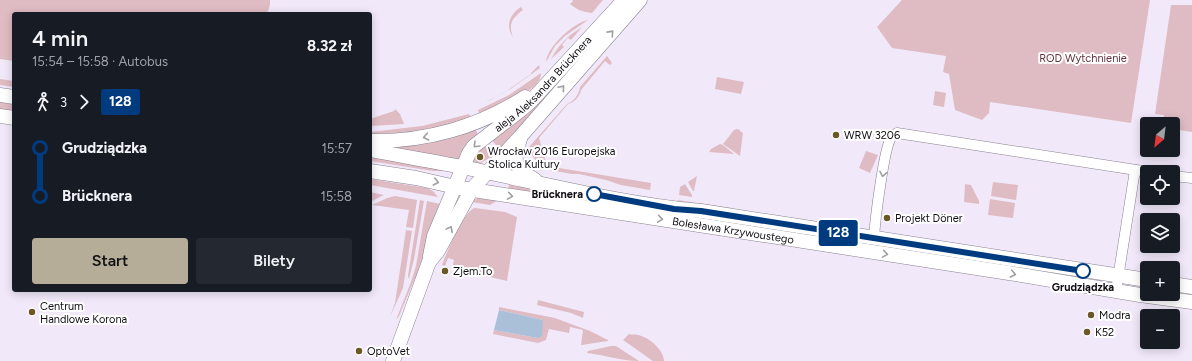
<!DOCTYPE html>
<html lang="pl">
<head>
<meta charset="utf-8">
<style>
	body { margin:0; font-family:Figtree,sans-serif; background:#242831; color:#f1f3f6; height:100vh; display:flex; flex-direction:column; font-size:15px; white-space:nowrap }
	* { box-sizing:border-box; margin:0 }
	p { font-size:13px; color:#9ea1a6 }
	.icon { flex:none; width:22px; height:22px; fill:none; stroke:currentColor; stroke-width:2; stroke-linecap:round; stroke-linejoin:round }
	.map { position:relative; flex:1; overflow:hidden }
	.side { position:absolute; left:12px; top:12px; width:360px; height:280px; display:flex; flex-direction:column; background:#171b24; border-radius:4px; box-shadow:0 2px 10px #0003 }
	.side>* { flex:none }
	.badge { padding:0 8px; border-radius:3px; font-size:14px; line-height:26px }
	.needle { width:26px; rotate:208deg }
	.controls { position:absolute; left:1140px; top:117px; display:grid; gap:8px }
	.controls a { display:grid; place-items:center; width:40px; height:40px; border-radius:4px; background:#171b24; box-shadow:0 2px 10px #0003; font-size:20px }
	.map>.badge { position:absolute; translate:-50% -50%; box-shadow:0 0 0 2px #fff }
	.legs { display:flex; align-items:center; gap:6px; height:44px; padding:0 20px; font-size:13px }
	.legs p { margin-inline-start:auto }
	.overview { display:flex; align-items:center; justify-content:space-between; height:68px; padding:0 20px }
	h1 { font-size:22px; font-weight:600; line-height:30px }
	.primary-button { display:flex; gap:8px; margin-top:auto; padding:8px 20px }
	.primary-button a { flex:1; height:46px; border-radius:4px; background:#b5ad98; color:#111; font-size:16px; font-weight:600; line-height:46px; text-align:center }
	.primary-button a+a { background:#242831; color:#f1f3f6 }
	ul { padding:0 20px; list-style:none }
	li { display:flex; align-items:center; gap:14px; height:48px; font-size:15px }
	li i { display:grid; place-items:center; width:6px; height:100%; margin:0 5px; background:currentColor }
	li i::after { content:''; width:10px; height:10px; margin:-5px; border:3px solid; border-radius:50%; background:#171b24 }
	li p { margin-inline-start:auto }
	li:first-child i { background:linear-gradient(#0000 50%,currentColor 0) }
	li:last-child i { background:linear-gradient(currentColor 50%,#0000 0) }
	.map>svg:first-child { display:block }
	.green { fill:#dfbcc3 }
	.water { fill:#aac0d9 }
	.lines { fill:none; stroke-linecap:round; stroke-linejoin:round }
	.street-casing { stroke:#898291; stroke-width:11 }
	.secondary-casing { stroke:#898291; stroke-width:15 }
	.street { stroke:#fff; stroke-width:10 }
	.secondary { stroke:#fff; stroke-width:14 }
	.oneway { stroke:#9f9ea1 }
	.line-1-casing { stroke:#fff; stroke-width:9 }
	.line-1 { stroke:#003b80; stroke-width:6 }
	.poi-dot { fill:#6c5826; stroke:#fff; stroke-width:1.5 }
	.stop-1-dot { fill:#fff; stroke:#003b80; stroke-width:2 }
	.labels { text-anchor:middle; stroke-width:4; stroke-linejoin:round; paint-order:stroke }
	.park-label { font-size:11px; fill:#643240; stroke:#fff }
	.street-label { font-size:11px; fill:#100d13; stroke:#fff }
	.poi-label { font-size:11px; fill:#100d13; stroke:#fff; text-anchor:start }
	.stop-label { font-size:11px; font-weight:bold; fill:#100d13; stroke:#fff; text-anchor:end }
</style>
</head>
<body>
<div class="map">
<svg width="1192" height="361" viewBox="0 0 1192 361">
	<rect width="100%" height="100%" fill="#f1e9fa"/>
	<g class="green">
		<path d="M0,0H270V5L267,14H14V61L0,59Z"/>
		<path d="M572,0H603L592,13C583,12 577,10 570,4L573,1Z"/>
		<path d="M902,0H1150L1131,123L990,102L989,113L982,120L955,110L949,74L943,72L946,56L892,48L877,27Z"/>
		<path d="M1171,5H1192V132L1173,129V124H1163L1164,115L1155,114Z"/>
		<path d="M521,7L523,10C512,18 508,24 513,37C505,26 510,14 521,7Z"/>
		<path d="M588,20L565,36L555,46L546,62C547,47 573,23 588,20Z"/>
		<path d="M609,25L500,150L491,139Z"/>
		<path d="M582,27L571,40L568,38L562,45L564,47L551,59C559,45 567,36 582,27Z"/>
		<path d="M607,56L612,63L610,65L605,61L581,90C580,96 574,103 568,104L539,138L547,166L651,183L650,190L621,185L606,180L579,174H572L544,169L533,157L529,147L567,104C574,101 579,95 580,87Z"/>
		<path d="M539,65L540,68L512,88L488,101H487L505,92L531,74V73Z"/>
		<path d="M541,73C541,76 540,80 538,82C530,94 494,109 480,116L478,110L509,95Z"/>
		<path d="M717,77L744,82L741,94L715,89Z"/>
		<path d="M0,79L14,81V87L0,85Z"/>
		<path d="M935,91L946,93L944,107L933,105Z"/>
		<path d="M0,100L14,102V114L0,112Z"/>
		<path d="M395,109L400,114L404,124L370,126V117L373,118L394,111Z"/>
		<path d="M469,114L472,119L444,128L370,136V132L422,126Z"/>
		<path d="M475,128L478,135L461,160L373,145Z"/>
		<path d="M737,129L740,130V131L743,133L740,156L723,144L734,130Z"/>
		<path d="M484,144L493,156L479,164L473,162L475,154Z"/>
		<path d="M720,144L723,145L734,154L709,152L711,149Z"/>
		<path d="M866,151L878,155L870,173L859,168Z"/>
		<path d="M370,156L448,171H433L370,161Z"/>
		<path d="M697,176L694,191H693L688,182Z"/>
		<path d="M370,179L427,188L433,191L438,197L370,185Z"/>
		<path d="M993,182L1018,185L1016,200L991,196Z"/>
		<path d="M509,184L602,203L508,191Z"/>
		<path d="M685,184L692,195V197L679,195L680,187Z"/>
		<path d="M965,184L971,185L979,201V204L964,202Z"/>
		<path d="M370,192L384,195L370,202Z"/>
		<path d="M395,196L417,200L413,228L406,227L409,210L372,205L387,198Z"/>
		<path d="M479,197L498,198L497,201L490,205L471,202Z"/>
		<path d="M990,199L1015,203L1013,218L988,215Z"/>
		<path d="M420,200L424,201L414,259L409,279L408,276Z"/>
		<path d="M677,200L732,208L731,210L680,203Z"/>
		<path d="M427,201L440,204L423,262L412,285L399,316L396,320L411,282L416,266Z"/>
		<path d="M475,208L505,212L517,217L507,281L452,268L454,260L448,258L445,266L442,265C446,254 464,210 475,208Z"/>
		<path d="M406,230L412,231L403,288L390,317L395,303Z"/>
		<path d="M538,300L584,312L583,318L571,313L537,305Z"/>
		<path d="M499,307L555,318L590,331L608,340V341L582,345H581L583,330L570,327L569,333L549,329L546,340L538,343L493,334L494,330L538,338L543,320L499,310Z"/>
		<path d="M629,334C632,335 635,334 638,335C649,337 664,350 664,361H653L623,340Z"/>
		<path d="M611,346H616L639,361C621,361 605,355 587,353L588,351Z"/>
	</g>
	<path class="water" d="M499,310L543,320L542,336L538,338L494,330Z"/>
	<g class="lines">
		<g class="street-casing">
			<g id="street">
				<path d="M1173,176L1192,178"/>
				<path d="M874,238C875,222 884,145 892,136C893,135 896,134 897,133L1149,172"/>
				<path d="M1116,291L1135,170"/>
			</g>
		</g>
		<g class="secondary-casing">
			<g id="secondary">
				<path d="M0,95L14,97"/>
				<path d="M0,116L14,118"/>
				<path d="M520,139C512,163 514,167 535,180"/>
				<path d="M370,141C425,142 479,127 525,97"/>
				<path d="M370,150C401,156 432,161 462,167C541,183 621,204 701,211L1147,280"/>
				<path id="s1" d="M370,171L416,178L460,188L1009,273L1140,295L1192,302"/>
				<path id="s2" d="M430,256L434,236L469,153L474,146L522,109L531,101L624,0"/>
				<path d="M1173,284L1192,287"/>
				<path d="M393,361L429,262L438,251L472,189L520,137L640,0"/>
			</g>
		</g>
		<use href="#street" class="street"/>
		<use href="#secondary" class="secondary"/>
	</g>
	<defs><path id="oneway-chevron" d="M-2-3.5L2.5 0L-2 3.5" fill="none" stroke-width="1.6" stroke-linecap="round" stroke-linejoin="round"/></defs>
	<g class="oneway">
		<use href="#oneway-chevron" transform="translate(611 33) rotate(-48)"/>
		<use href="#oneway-chevron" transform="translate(562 88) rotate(-49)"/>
		<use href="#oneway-chevron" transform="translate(426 137) rotate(169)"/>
		<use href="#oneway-chevron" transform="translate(476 145) rotate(135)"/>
		<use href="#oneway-chevron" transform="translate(883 174) rotate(100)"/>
		<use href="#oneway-chevron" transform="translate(436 182) rotate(13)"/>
		<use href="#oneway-chevron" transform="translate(510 196) rotate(9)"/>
		<use href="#oneway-chevron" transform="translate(660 219) rotate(9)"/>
		<use href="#oneway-chevron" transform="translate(450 229) rotate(-62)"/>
		<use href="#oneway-chevron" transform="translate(885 254) rotate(9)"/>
		<use href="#oneway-chevron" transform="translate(1013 274) rotate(11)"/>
	</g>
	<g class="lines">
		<g class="line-1-casing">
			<path id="line-1" d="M594,194L674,209L701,211L1083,271"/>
		</g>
		<use href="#line-1" class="line-1"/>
	</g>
	<g class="poi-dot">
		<circle cx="836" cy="135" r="4"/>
		<circle cx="480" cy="157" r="4"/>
		<circle cx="887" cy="218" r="4"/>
		<circle cx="445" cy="271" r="4"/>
		<circle cx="32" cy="312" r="4"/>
		<circle cx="1091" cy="315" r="4"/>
		<circle cx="1087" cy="332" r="4"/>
		<circle cx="359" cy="351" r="4"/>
	</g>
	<g class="stop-1-dot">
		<circle cx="594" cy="194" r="7"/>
		<circle cx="1083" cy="271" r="7"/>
	</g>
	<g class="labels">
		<g class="park-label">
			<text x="1083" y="62">ROD Wytchnienie</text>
		</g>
		<g class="street-label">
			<text dy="4" stroke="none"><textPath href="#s2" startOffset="212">aleja Aleksandra Brücknera</textPath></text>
			<text dy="4" stroke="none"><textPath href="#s1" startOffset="368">Bolesława Krzywoustego</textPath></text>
		</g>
		<g class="poi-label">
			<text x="844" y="139">WRW 3206</text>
			<text x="488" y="155">Wrocław 2016 Europejska<tspan x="488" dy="13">Stolica Kultury</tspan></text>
			<text x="895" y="222">Projekt Döner</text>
			<text x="453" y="275">Zjem.To</text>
			<text x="40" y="310">Centrum<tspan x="40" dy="13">Handlowe Korona</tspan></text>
			<text x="1099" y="319">Modra</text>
			<text x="1095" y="336">K52</text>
			<text x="367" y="355">OptoVet</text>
		</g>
		<g class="stop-label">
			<text x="583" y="198">Brücknera</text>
			<text x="1083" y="291" text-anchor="middle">Grudziądzka</text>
		</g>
	</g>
</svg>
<div class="controls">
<a><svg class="needle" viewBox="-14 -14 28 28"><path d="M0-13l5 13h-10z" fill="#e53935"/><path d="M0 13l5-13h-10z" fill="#9ea1a6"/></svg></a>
<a><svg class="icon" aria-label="locate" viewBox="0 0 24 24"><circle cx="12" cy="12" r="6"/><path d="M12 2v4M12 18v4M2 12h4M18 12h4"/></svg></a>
<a><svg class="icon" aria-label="layers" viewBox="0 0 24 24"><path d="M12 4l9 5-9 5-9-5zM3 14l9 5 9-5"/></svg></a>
<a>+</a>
<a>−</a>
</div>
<b class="badge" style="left:838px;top:233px;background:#003b80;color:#fff">128</b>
<section class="side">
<div class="overview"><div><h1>4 min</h1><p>15:54 – 15:58 · Autobus</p></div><b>8.32 zł</b></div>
<div class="legs"><svg class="icon" aria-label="walk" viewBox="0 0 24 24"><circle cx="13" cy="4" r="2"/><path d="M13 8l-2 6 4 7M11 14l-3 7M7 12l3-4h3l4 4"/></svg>3<svg class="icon" aria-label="forward" viewBox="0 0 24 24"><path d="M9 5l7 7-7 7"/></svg><b class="badge" style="background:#003b80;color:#fff">128</b></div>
<ul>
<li><i style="color:#003b80"></i><b>Grudziądzka</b><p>15:57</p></li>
<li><i style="color:#003b80"></i><b>Brücknera</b><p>15:58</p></li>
</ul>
<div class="primary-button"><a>Start</a><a>Bilety</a></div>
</section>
</div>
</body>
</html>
